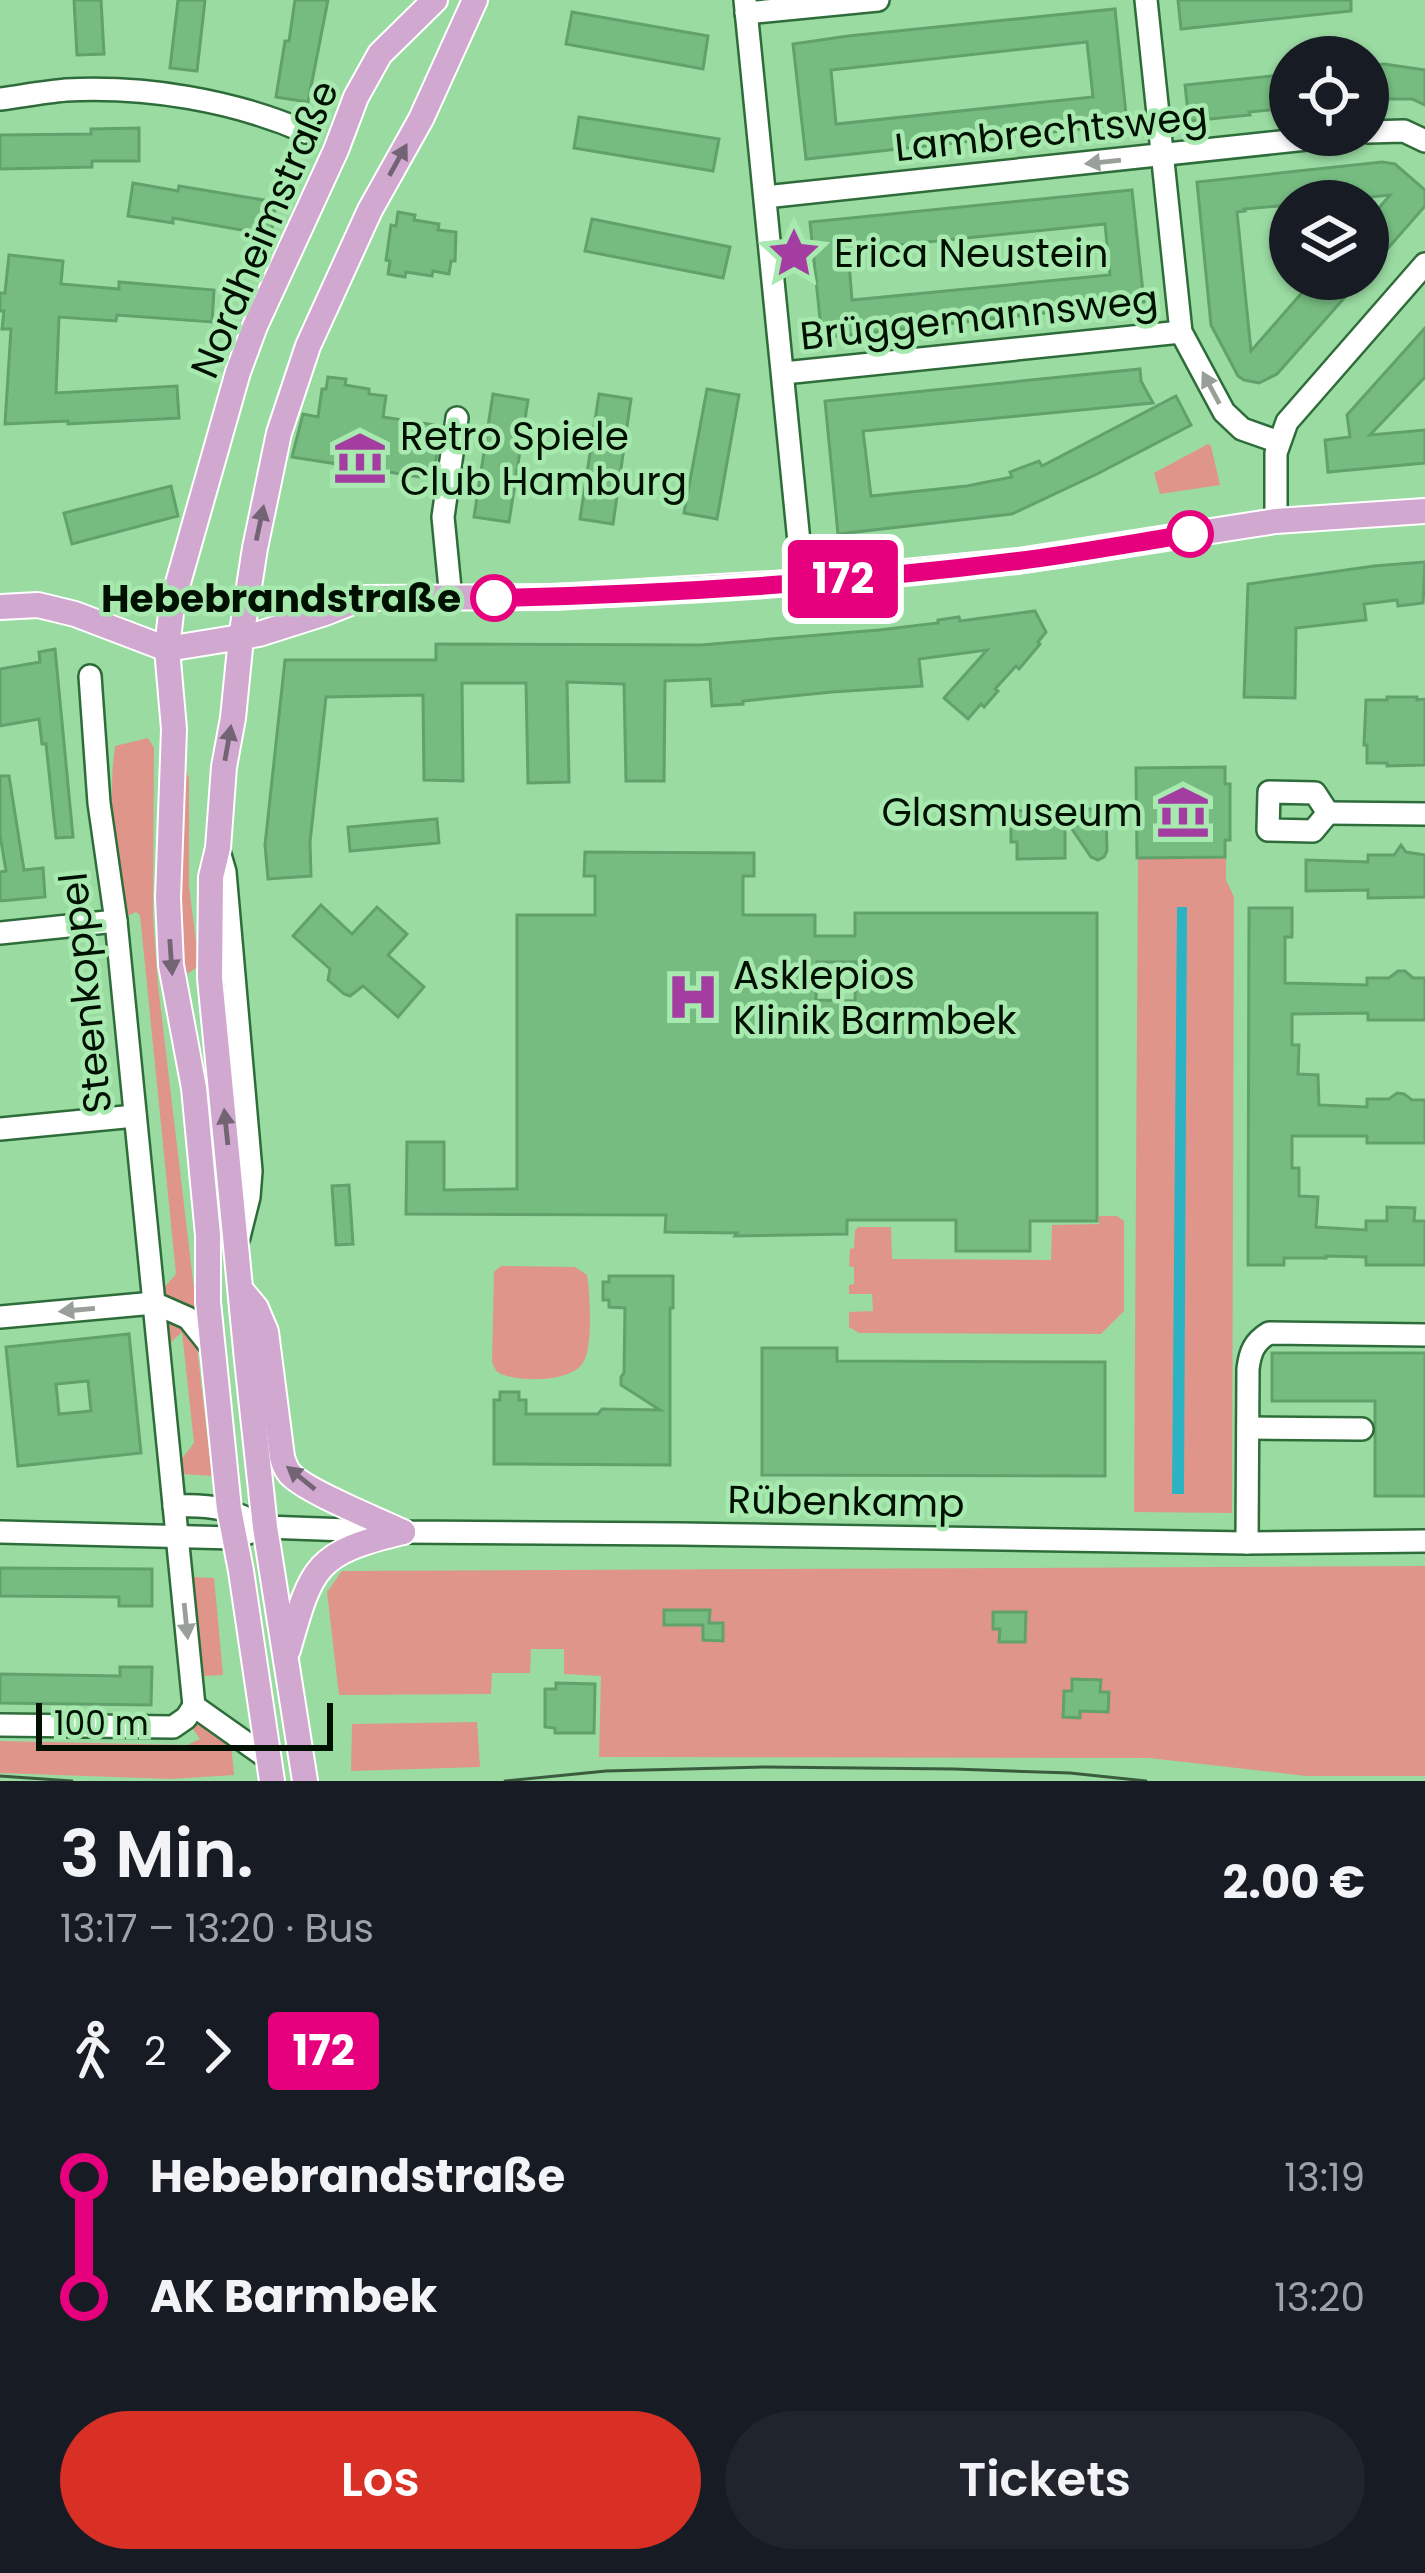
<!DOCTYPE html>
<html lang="de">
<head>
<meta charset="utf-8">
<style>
	body { margin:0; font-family:Poppins,sans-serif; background:#20242c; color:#f1f3f6; height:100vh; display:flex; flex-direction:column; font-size:45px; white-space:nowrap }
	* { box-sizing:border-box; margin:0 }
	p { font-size:39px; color:#9ea1a6 }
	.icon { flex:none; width:66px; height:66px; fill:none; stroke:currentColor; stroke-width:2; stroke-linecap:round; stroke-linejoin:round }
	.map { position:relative; height:1781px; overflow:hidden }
	.details { display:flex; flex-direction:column; background:#171b24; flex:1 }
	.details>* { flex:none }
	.badge { padding:0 24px; border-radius:9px; font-size:42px; line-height:78px }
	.buttons { position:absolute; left:1269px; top:36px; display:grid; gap:24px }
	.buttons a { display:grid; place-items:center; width:120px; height:120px; border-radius:50%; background:#171b24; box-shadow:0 3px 9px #0004; font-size:60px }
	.scale { position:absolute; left:36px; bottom:30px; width:297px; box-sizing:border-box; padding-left:12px; border:6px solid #001101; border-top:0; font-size:33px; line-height:42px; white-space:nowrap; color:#001101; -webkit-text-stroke:9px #a7e9af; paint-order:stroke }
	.map>.badge { position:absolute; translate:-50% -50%; box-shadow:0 0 0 6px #fff }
	.legs { display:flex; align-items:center; gap:18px; height:132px; padding:0 60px; font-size:39px }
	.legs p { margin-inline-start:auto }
	.headline { display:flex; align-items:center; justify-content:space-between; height:204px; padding:0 60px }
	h1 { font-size:66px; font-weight:600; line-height:90px }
	.primary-button { display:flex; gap:24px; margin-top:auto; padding:24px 60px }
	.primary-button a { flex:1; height:138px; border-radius:72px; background:#d93025; color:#fff; font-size:48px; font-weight:600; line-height:138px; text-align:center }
	.primary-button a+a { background:#20242c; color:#f1f3f6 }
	ul { padding:0 60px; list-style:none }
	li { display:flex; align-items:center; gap:42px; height:120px; font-size:45px }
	li i { display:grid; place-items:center; width:18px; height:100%; margin:0 15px; background:currentColor }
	li i::after { content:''; width:30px; height:30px; margin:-15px; border:9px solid; border-radius:50%; background:#171b24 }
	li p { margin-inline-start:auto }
	li:first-child i { background:linear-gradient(#0000 50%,currentColor 0) }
	li:last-child i { background:linear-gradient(currentColor 50%,#0000 0) }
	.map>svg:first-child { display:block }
	.green { fill:#e0958b }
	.water { fill:#2bb3c4 }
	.building { fill:#76bc80; stroke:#61a16b; stroke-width:3; fill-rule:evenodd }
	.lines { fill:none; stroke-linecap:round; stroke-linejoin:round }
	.minor-casing { stroke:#2e6d3a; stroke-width:26 }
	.major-casing { stroke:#fff; stroke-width:28 }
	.minor { stroke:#fff; stroke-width:21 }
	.major { stroke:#d1a8d0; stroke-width:24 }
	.tram { stroke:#3a5c3d; stroke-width:3 }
	.oneway { fill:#736473 }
	.oneway2 { fill:#99a099 }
	.line-1-casing { stroke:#fff; stroke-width:27 }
	.line-1 { stroke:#e6007e; stroke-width:18 }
	.stop-1-dot { fill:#fff; stroke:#e6007e; stroke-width:6 }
	.labels { text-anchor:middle; stroke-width:9; stroke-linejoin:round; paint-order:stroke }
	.street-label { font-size:39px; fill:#001101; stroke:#a7e9af }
	.poi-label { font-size:39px; fill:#001101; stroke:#a7e9af; text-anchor:start }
	.stop-label { font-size:39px; font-weight:bold; fill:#001101; stroke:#a7e9af; text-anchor:end }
</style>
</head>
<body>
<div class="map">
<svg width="1425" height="1781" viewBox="0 0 1425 1781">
	<rect width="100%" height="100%" fill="#9adba2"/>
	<g class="green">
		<path d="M1208,444L1211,446L1220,485L1160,494L1154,473Z"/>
		<path d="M148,738L154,748L153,916L158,985L196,1306L193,1313L163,1297L162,1290L176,1274L140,915L136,912L125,917C116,858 107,805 115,746Z"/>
		<path d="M184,766L189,778V886L199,966L181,978L179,892Z"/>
		<path d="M1138,858H1226V880L1234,897L1232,1513L1134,1512Z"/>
		<path d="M1099,1216H1117L1124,1221V1311L1101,1334L859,1333L849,1327V1312L873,1311L872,1294H849V1285L854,1284V1267L849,1266L850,1249L854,1248L855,1231L858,1227H891L892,1259L1051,1260L1052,1225L1099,1224Z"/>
		<path d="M501,1266L575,1267L587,1275C590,1294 593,1344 584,1361C574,1382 523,1382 504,1375C495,1372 496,1370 492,1362L494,1272Z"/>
		<path d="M166,1318L178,1321L196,1339L212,1476L181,1474L180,1461L194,1443L182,1332L169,1344Z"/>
		<path d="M1425,1566V1776H1306L1149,1758L599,1757L601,1676L564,1674V1649H531L530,1673H492L491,1694L339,1695L327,1592L342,1571Z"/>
		<path d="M192,1577L214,1578L223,1675L204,1676Z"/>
		<path d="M198,1720L231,1742L234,1775L171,1779L0,1773V1741L187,1745L200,1739L193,1729Z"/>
		<path d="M477,1722L480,1767L351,1771L352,1724Z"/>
	</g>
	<path class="water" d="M1177,907H1187L1184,1494H1172Z"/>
	<g class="building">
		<path d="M74,0H101L104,54L77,55Z"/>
		<path d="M178,0H205L197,71L170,68Z"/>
		<path d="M295,0H328L308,102L276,97L285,41H289Z"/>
		<path d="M1178,0H1351V11L1181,29Z"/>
		<path d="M1115,9L1127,124L806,159L793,44L848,36ZM1087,42L1093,97L836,124L831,70Z"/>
		<path d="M572,12L708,36L703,69L566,44Z"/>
		<path d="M1384,64L1425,70V105L1412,99H1368V66Z"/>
		<path d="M1290,74V108L1249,112L1250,115L1189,121L1185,85Z"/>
		<path d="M579,117L719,139L713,171L574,148Z"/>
		<path d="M139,128V161H92V167L0,169V135L91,134V129Z"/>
		<path d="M1382,162L1395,164L1425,190V206L1368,271V221L1390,195L1329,201H1290V205L1244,209L1245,211L1237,212L1251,351L1314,279H1361L1277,374L1259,383L1244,380L1238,376L1211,325L1197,182Z"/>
		<path d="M133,183L178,191L179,186L276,202L271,235L173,218V223L128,216Z"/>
		<path d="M1132,190L1144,302L822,338L810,222ZM1105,224L1110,275L852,300L848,250Z"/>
		<path d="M398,212L415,215L414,220L439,224L438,230L456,232L455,261H451L449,274L433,271L432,276L406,272L405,277L388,274L390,261L386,260L391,225L396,226Z"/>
		<path d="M592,219L730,247L723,278L585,251Z"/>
		<path d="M9,255L63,261L61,284L119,289V282L214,290L212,322L117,315L116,321L59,317L56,393L177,386L179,418L68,424V421L5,424L11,329H2L4,311H0V293H5Z"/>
		<path d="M1425,328V377L1370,435L1425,430V463L1328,472L1325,440L1350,437L1347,415Z"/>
		<path d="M1140,369L1141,381L1153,403L863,431L871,496L967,486L1012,477L1010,472L1039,461L1042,466L1176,396L1191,425L1097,474L1012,514L838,534L825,401Z"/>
		<path d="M328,377L346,379L345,385L369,389V394L386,396L383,417L441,426L433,479L292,457L303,414L318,417L322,389H326Z"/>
		<path d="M707,389L739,395L717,519L684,513Z"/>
		<path d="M493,394L528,400L509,522L474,517Z"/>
		<path d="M599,394L631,399L613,524L580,519Z"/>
		<path d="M171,486L178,516L72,544L64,513Z"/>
		<path d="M1425,562L1423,603L1398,606L1397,600L1364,604L1366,620L1296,628L1295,698L1244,697L1248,584L1374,566Z"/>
		<path d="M1035,611L1046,632L1038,642L1040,644L1019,669L1016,666L995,689L998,691L984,707L981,704L968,719L944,698L987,650L919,659L922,686L832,692L743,701V704L712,706L710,679L665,681L664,781H626L624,684L567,682L569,782L528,783L526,683H462L463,781L424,780L423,695L326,697L310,842L311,876L268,879L265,845L285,660H436V644L701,645L879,630L938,623V620L959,617L960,621Z"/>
		<path d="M55,649L73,837L56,838L46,744H42L39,719L0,726V669L40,662L39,652Z"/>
		<path d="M1387,697H1417V700L1425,699V765L1387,766V763H1367V745H1364L1366,700H1387Z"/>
		<path d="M1225,767V784H1230V840H1225V857L1137,858L1136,768Z"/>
		<path d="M0,776H9L24,870L43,868L45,897L0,901V872L6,871L0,835Z"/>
		<path d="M1085,809H1106L1107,851L1104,857L1098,860L1091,857L1065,819V858L1017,859V842H1011V811Z"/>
		<path d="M437,819L439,843L350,851L348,827Z"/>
		<path d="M1401,845L1406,852L1425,855V897L1368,898V890L1306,891V860L1368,862V855H1394Z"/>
		<path d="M585,852L754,853V876H743V915H815V936H855V913H1097V1221H1030V1251H956V1220H847V1234L735,1236L737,1233L665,1232L666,1215L406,1214L407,1142H444V1190L517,1189V915H595V876H584ZM817,962H856L855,1001L816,1000Z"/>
		<path d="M321,905L352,934L377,907L407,934L388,955L424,987L398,1017L363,986L350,996L344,994L328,980L330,969L293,936Z"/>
		<path d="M1249,908H1292V937H1285V983L1367,985V978H1389L1398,971H1405L1413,978H1425V1020H1368V1013L1292,1014V1045H1299L1298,1074L1318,1075L1319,1105L1367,1107V1099H1389L1397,1093L1404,1094L1412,1100H1425V1143H1367V1136H1292V1168H1299V1196L1318,1197L1316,1227L1366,1230V1221H1387V1207L1415,1208L1414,1221H1425V1265H1366V1257L1326,1256V1258H1284V1265H1248Z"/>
		<path d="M349,1185L353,1244L336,1245L332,1186Z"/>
		<path d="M609,1276H673V1308H670V1465L494,1464V1400H500V1392H519V1400H526V1414H598L602,1409L660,1410L621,1385V1377L624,1373L625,1308L609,1307V1300H603V1282H609Z"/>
		<path d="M129,1334L141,1453L18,1466L6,1347ZM88,1381L91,1411L59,1414L56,1384Z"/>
		<path d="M762,1348H837V1361L1105,1362V1476L762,1475Z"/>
		<path d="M1272,1353H1425V1496H1375V1401H1272Z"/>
		<path d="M0,1568L152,1569V1606H119V1597L0,1596Z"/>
		<path d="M664,1610H710L709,1623H723V1641L703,1640V1625H664Z"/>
		<path d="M993,1612H1026L1025,1642H999L1000,1629H993Z"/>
		<path d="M120,1667H152L151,1705L0,1703V1674L120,1676Z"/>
		<path d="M1072,1679L1101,1680L1100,1692H1109L1108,1712L1080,1711V1718L1063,1717L1064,1691H1072Z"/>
		<path d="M556,1683L595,1684L594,1733H555V1728L545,1727V1689H556Z"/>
	</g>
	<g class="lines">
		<g class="minor-casing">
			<g id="minor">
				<path d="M745,0L803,582"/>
				<path d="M1146,0L1181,332L1224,412L1242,429L1279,442"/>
				<path d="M746,13L878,0"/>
				<path d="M0,99C22,96 44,92 66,90C146,86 232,100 306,132"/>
				<path d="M1368,132L1404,131L1425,141"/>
				<path d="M765,197L1345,135"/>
				<path d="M784,373L1181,332"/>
				<path d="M1276,521V453L1287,422L1425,264"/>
				<path d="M451,599L443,517L457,418"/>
				<path d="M90,676L99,803L116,921L194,1706"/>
				<path d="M1269,792L1315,793L1328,813L1313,831L1268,830Z"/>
				<path d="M1328,813L1425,814"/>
				<path d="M218,848L225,872L251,1171L249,1197L239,1237"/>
				<path d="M0,933L116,921"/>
				<path d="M0,1129L135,1116"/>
				<path d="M0,1317L154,1303L188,1318L212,1348"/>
				<path d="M1248,1428L1362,1429"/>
				<path d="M174,1506C216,1504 229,1509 265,1527"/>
				<path d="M0,1532L234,1538L265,1527L403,1532L680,1534L1247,1543L1425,1541"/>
				<path d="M1247,1543L1248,1369C1250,1352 1254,1342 1269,1333L1425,1335"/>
				<path d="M194,1706L269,1759"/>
				<path d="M0,1725L173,1727L186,1718L194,1706"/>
			</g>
		</g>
		<g class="major-casing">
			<g id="major">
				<path d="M0,607L38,605L75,614L167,649L259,634L325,613L363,598L556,597L803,582L1018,561L1276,521L1425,511"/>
				<path d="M241,1290L256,1308L266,1332L282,1457C284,1464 285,1468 290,1474C307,1492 378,1520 403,1532"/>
				<path d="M288,1650C312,1566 315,1553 403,1532"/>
				<path d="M272,1781L241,1571L229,1509L208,1302V1235L194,1088L171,965L168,898L174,729L167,649L172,604L238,372L255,326L336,150L356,97L380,54L435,0"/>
				<path d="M305,1781L265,1527L247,1360L210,978L211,877L218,848L224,767L233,718L241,638L255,548L279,433L308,346L370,210L421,119L475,0"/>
			</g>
		</g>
		<use href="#minor" class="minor"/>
		<use href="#major" class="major"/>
		<g class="tram">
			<path d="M0,1776L72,1781"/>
			<path d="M505,1781L606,1771L766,1767L954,1769L1070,1773L1146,1781"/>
		</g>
	</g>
	<defs><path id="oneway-solid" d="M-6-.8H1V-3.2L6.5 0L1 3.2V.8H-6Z" transform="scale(3)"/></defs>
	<g class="oneway">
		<use href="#oneway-solid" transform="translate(398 160) rotate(-61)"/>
		<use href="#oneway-solid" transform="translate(260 523) rotate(-78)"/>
		<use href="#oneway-solid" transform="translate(228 743) rotate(-80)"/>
		<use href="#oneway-solid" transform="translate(171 957) rotate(86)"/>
		<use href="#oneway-solid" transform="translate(226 1127) rotate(-96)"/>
		<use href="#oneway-solid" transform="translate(301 1478) rotate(-141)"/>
	</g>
	<g class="oneway2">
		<use href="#oneway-solid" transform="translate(1103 162) rotate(174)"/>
		<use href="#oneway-solid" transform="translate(1211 388) rotate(-118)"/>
		<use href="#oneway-solid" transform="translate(77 1310) rotate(175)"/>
		<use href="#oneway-solid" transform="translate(186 1621) rotate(84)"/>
	</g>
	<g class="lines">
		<g class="line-1-casing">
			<path id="line-1" d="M494,598C669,594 844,583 1018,561C1075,554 1133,543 1190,534"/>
		</g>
		<use href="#line-1" class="line-1"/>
	</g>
	<defs>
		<g id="sight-bare" transform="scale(4.14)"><path d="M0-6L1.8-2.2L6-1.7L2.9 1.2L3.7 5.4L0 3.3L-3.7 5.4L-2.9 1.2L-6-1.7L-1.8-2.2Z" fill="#a33da2" stroke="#a7e9af" stroke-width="2.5" paint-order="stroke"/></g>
		<g id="museum-bare" transform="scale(4.14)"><path d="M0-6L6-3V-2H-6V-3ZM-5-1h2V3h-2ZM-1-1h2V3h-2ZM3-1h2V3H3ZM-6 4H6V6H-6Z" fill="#a33da2" stroke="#a7e9af" stroke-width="2.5" paint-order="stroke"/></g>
		<g id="hospital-bare" transform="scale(4.14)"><path d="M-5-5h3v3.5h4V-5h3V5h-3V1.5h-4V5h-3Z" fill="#a33da2" stroke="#a7e9af" stroke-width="2.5" paint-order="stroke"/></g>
	</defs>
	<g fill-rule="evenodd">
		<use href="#sight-bare" x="794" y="253"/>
		<use href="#museum-bare" x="360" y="458"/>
		<use href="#museum-bare" x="1183" y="812"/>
		<use href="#hospital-bare" x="693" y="997"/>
	</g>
	<g class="stop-1-dot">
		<circle cx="1190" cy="534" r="21"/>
		<circle cx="494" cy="598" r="21"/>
	</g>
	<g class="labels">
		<g class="street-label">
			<text transform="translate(1051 131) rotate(-6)" y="14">Lambrechtsweg</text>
			<text transform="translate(264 229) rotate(-67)" y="14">Nordheimstraße</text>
			<text transform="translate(979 317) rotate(-6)" y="14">Brüggemannsweg</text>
			<text transform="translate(85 993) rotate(-96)" y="14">Steenkoppel</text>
			<text transform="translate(846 1501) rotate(1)" y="14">Rübenkamp</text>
		</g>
		<g class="poi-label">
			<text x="834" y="267">Erica Neustein</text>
			<text x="400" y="450">Retro Spiele<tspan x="400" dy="45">Club Hamburg</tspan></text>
			<text x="1143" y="826" text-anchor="end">Glasmuseum</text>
			<text x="733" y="989">Asklepios<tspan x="733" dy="45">Klinik Barmbek</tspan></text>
		</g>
		<g class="stop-label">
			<text x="461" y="612">Hebebrandstraße</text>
		</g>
	</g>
</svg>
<div class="buttons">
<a><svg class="icon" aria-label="locate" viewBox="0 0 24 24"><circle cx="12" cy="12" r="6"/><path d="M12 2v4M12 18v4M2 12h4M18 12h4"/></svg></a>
<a><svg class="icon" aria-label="layers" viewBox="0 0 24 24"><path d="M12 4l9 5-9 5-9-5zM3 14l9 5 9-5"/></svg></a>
</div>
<div class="scale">100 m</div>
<b class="badge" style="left:843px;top:579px;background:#e6007e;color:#fff">172</b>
</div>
<section class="details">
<div class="headline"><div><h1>3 Min.</h1><p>13:17 – 13:20 · Bus</p></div><b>2.00 €</b></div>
<div class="legs"><svg class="icon" aria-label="walk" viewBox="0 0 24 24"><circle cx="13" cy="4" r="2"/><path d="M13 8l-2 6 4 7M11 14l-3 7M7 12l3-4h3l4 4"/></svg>2<svg class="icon" aria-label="forward" viewBox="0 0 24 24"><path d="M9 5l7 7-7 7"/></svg><b class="badge" style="background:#e6007e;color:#fff">172</b></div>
<ul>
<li><i style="color:#e6007e"></i><b>Hebebrandstraße</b><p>13:19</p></li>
<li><i style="color:#e6007e"></i><b>AK Barmbek</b><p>13:20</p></li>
</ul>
<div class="primary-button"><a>Los</a><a>Tickets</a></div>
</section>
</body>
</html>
